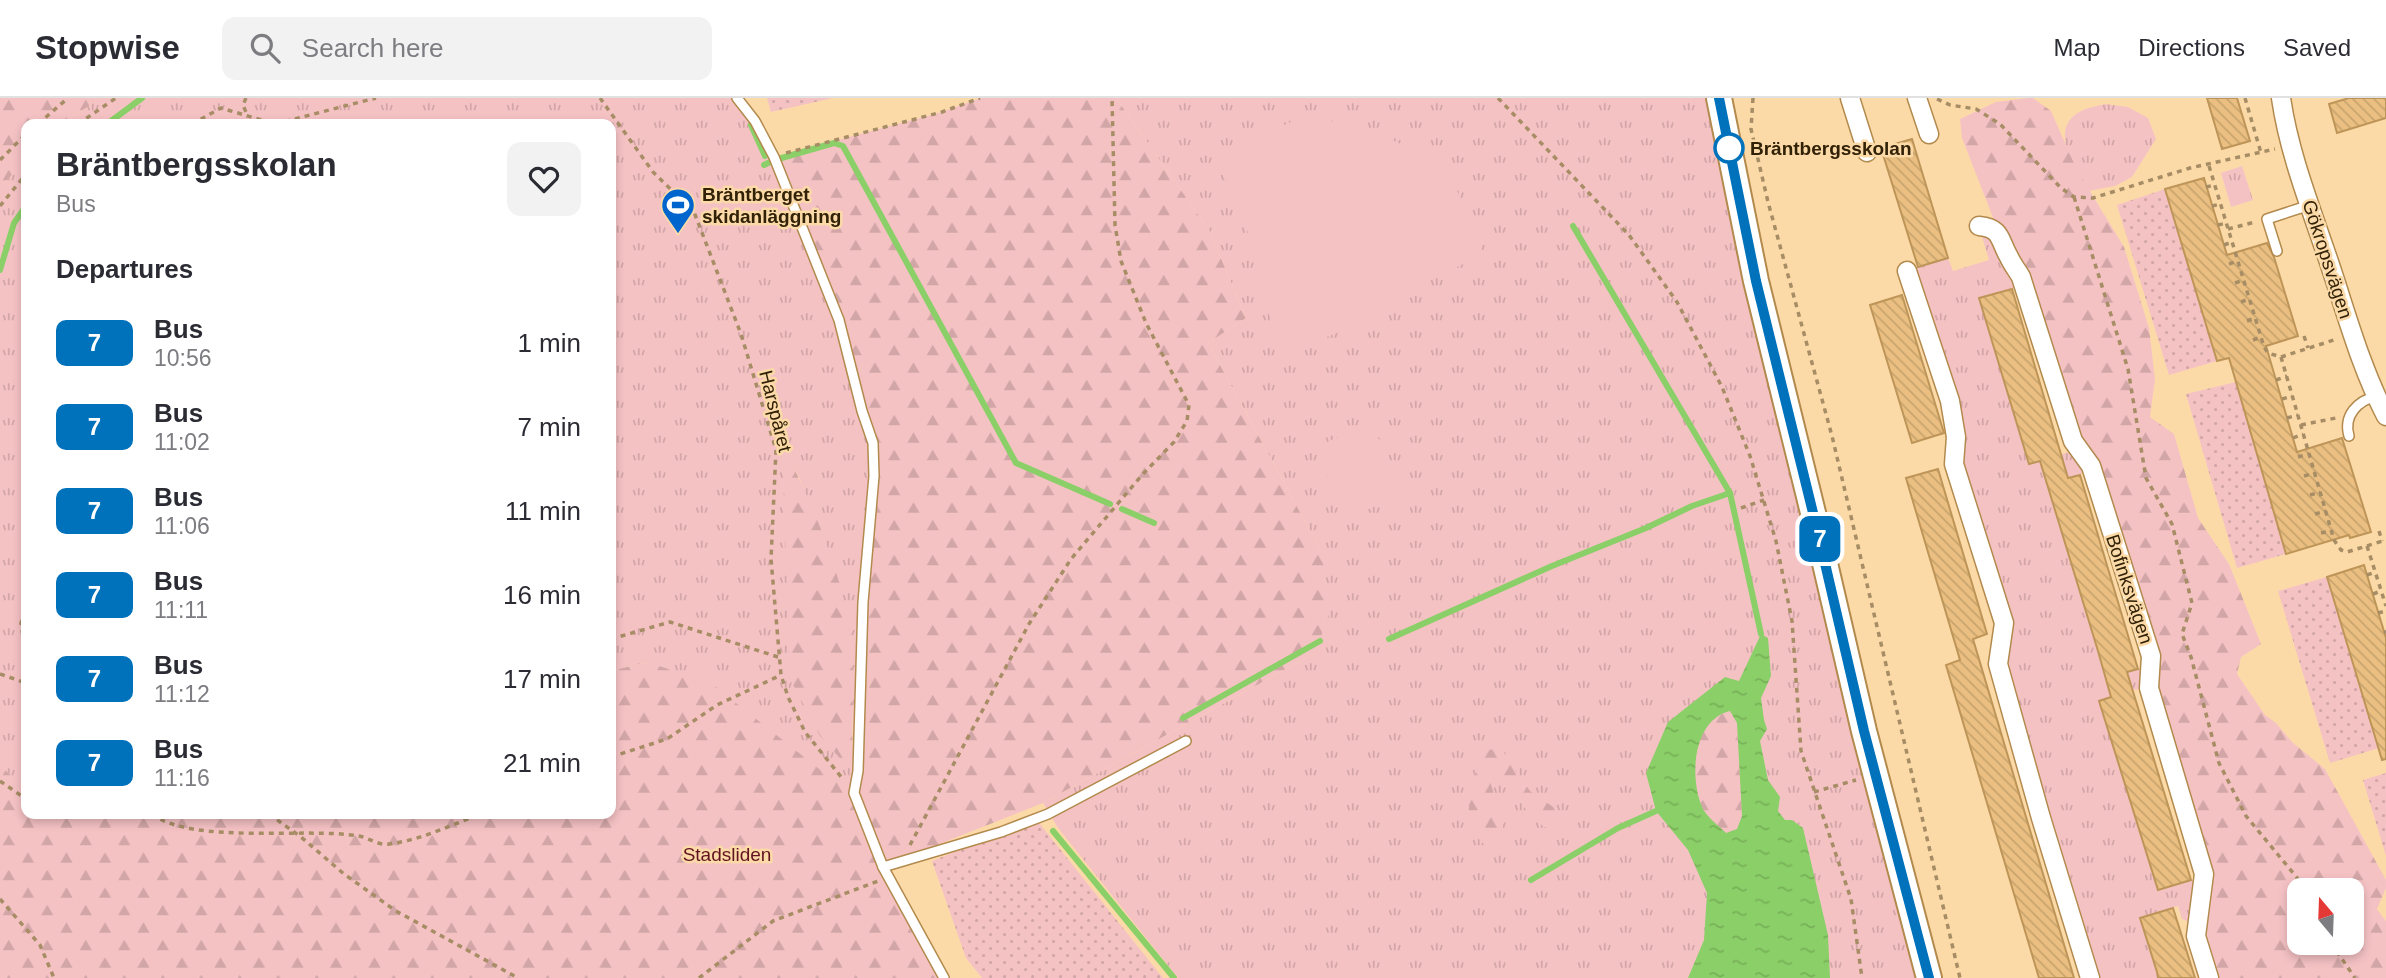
<!DOCTYPE html>
<html lang="en">
<head>
<meta charset="utf-8">
<style>
	body { margin:0; font-family:Helvetica,sans-serif; background:#f2f2f3; color:#2b2b33; height:100vh; display:flex; flex-direction:column; font-size:26px; white-space:nowrap }
	* { box-sizing:border-box; margin:0 }
	p { font-size:23px; color:#7c7c81 }
	.icon { flex:none; width:38px; height:38px; fill:none; stroke:currentColor; stroke-width:2; stroke-linecap:round; stroke-linejoin:round }
	.map { position:relative; flex:1; overflow:hidden }
	.side { position:absolute; left:21px; top:21px; width:595px; height:700px; display:flex; flex-direction:column; background:#fff; border-radius:14px; box-shadow:0 4px 10px #0003 }
	.side>* { flex:none }
	.badge { padding:0 14px; border-radius:10px; font-size:24px; line-height:46px }
	.needle { width:46px; rotate:341deg }
	.fabs { position:absolute; left:2287px; top:780px; display:grid; gap:14px }
	.fabs a { display:grid; place-items:center; width:77px; height:77px; border-radius:14px; background:#fff; box-shadow:0 4px 10px #0003; font-size:35px }
	.map>.badge { position:absolute; translate:-50% -50%; box-shadow:0 0 0 4px #fff }
	h2 { padding:0 35px; font-size:26px; line-height:63px }
	.round { display:grid; place-items:center; flex:none; width:74px; height:74px; border-radius:14px; background:#f2f2f3 }
	.overview { display:flex; align-items:center; justify-content:space-between; height:119px; padding:0 35px }
	h1 { font-size:33px; font-weight:700; line-height:52px }
	ul { padding:0; list-style:none }
	li { display:flex; align-items:center; gap:21px; height:84px; padding:0 35px }
	li div { flex:1 }
	li b { display:block; font-size:26px }
	li em { font-style:normal }
	li .badge { min-width:77px; font-weight:700; text-align:center }
	header { display:flex; align-items:center; gap:42px; box-sizing:border-box; height:98px; padding:0 35px; background:#fff; border-bottom:2px solid #e1e1e2 }
	header strong { font-size:33px }
	nav { display:flex; gap:38px; margin-inline-start:auto; font-size:24px }
	.search { width:490px; height:63px; background:#f2f2f3; display:flex; align-items:center; gap:18px; box-sizing:border-box; padding:0 24px; border-radius:14px; color:#7c7c81; font-size:26px }
	.map>svg:first-child { display:block }
	.grass { fill:url(#grass-tufts); fill-rule:evenodd }
	.forest { fill:url(#forest-firs); fill-rule:evenodd }
	.garden { fill:url(#garden-dots) }
	.pitch { fill:#f5c2c4 }
	.water { fill:url(#water-ripples); fill-rule:evenodd }
	.lines { fill:none; stroke-linecap:round; stroke-linejoin:round }
	.stream { stroke:#8acf67; stroke-width:6 }
	.building { fill:url(#building-back-hatch); stroke:#be9558; stroke-width:2 }
	.lane-casing { stroke:#b38a4d; stroke-width:12 }
	.street-casing { stroke:#b38a4d; stroke-width:21 }
	.secondary-casing { stroke:#b38a4d; stroke-width:28 }
	.path { stroke:#a78d65; stroke-width:3.5; stroke-dasharray:5 5; stroke-linecap:butt }
	.lane { stroke:#fff; stroke-width:9 }
	.street { stroke:#fff; stroke-width:18 }
	.secondary { stroke:#fff; stroke-width:24 }
	.line-casing { stroke:#fff; stroke-width:16 }
	.line { stroke:#0072bc; stroke-width:10 }
	.stop-dot { fill:#fff; stroke:#0072bc; stroke-width:3.5 }
	.labels { text-anchor:middle; stroke-width:5; stroke-linejoin:round; paint-order:stroke }
	.stop-label { font-size:19px; font-weight:bold; fill:#312107; stroke:#fcdaa8; text-anchor:start }
	.poi-label { font-size:19px; font-weight:bold; fill:#312107; stroke:#fcdaa8; text-anchor:start }
	.street-label { font-size:19px; fill:#312107; stroke:#fcdaa8 }
	.park-label { font-size:19px; fill:#621321; stroke:#fcdaa8 }
</style>
</head>
<body>
<header>
<strong>Stopwise</strong>
<div class="search"><svg class="icon" aria-label="search" viewBox="0 0 24 24"><circle cx="10" cy="10" r="6"/><path d="M15 15l6 6"/></svg>Search here</div>
<nav><a>Map</a><a>Directions</a><a>Saved</a></nav>
</header>
<div class="map">
<svg width="2386" height="880" viewBox="0 0 2386 880">
	<defs>
		<pattern id="grass-tufts" width="24" height="20" patternUnits="userSpaceOnUse" patternTransform="scale(1.75)"><rect width="24" height="20" fill="#f5c2c4"/><path d="M3 7l-1-3M5 7V3M7 7l1-3M15 17l-1-3M17 17v-4M19 17l1-3" fill="none" stroke="#d2a6a7"/></pattern>
		<pattern id="forest-firs" width="22" height="20" patternUnits="userSpaceOnUse" patternTransform="scale(1.75)"><rect width="22" height="20" fill="#f5c2c4"/><path d="M5 1l3.5 6h-7zM16 11l3.5 6h-7z" fill="#d2a6a7"/></pattern>
		<pattern id="garden-dots" width="8" height="8" patternUnits="userSpaceOnUse" patternTransform="scale(1.75)"><rect width="8" height="8" fill="#f5c2c4"/><path d="M2 2h.1M6 6h.1" fill="none" stroke="#d2a6a7" stroke-width="1.8" stroke-linecap="round"/></pattern>
		<pattern id="water-ripples" width="26" height="14" patternUnits="userSpaceOnUse" patternTransform="scale(1.75)"><rect width="26" height="14" fill="#8acf67"/><path d="M2 4q2-2 4 0t4 0M15 11q2-2 4 0t4 0" fill="none" stroke="#78b158"/></pattern>
		<pattern id="building-back-hatch" width="6" height="6" patternUnits="userSpaceOnUse" patternTransform="scale(1.75)"><rect width="6" height="6" fill="#eabf81"/><path d="M-1 5l2 2M0 0l6 6M5-1l2 2" fill="none" stroke="#c9a46e"/></pattern>
	</defs>
	<rect width="100%" height="100%" fill="#fcdaa8"/>
	<g class="grass">
		<path d="M101,0H737L755,23L839,222L873,345L854,695L647,564L611,573V26H61ZM789,362L799,379L837,478L851,541L853,660Z"/>
		<path d="M1116,0H1719L1929,880H1178L1058,730L1043,705L1315,555L1321,453L1208,245L1246,220L1209,132Z"/>
		<path d="M2105,6L2128,9L2148,20L2156,41L2132,79L2115,88L2089,93C2075,70 2046,29 2083,12C2090,9 2098,8 2105,6Z"/>
		<path d="M26,60V692L0,667V91Z"/>
		<path d="M2242,68L2253,102L2231,109L2221,75Z"/>
		<path d="M1980,132H1987L2020,188L1980,201L2029,365L2073,353L2085,371L2080,377L2047,387L2106,580L2146,569L2144,589L2099,603L2158,792L2196,781L2192,825L2182,821L2178,808L2140,820L2158,880H2097L2006,578L2007,539L1963,380L1965,333L1962,318L1916,174L1917,169L1948,160L1953,173L1989,162Z"/>
	</g>
	<g class="forest">
		<path d="M0,0H101L61,26H26V60L0,91Z"/>
		<path d="M980,0H1116L1209,132L1246,220L1208,245L1321,453L1331,510L1315,555L1043,705L884,768L944,880H0V667L26,692V716H611V573L647,564L711,585L828,678L854,695L873,345L839,222L774,59L942,14Z"/>
		<path d="M2028,0H2033L2051,13L2077,72L2124,149L2149,230L2155,281L2150,319L2174,336L2198,420L2229,466L2261,546L2241,559L2237,576L2265,617L2276,625L2292,644L2325,671L2386,782V790L2377,811L2386,823V880H2209L2198,847L2205,781L2149,590L2151,558L2008,158L1962,40L1960,21L1996,4ZM2300,793H2352V845H2300Z"/>
		<path d="M789,361C813,405 848,493 851,543C853,582 851,621 853,661L845,666L820,638L790,581L783,377Z"/>
		<path d="M1730,613L1737,625L1742,718L1737,731L1726,735C1718,728 1708,720 1703,711C1689,681 1691,623 1730,613Z"/>
		<path d="M1500,649L1530,693L1562,715L1549,731L1536,724L1499,677L1489,680L1503,726V751L1495,757C1490,749 1482,746 1476,738C1459,714 1476,679 1483,654Z"/>
	</g>
	<g class="garden">
		<path d="M767,0H833L771,14Z"/>
		<path d="M2165,91L2217,263L2169,277L2117,107Z"/>
		<path d="M2236,284L2286,456L2237,470L2186,296Z"/>
		<path d="M2327,479L2379,650L2330,665L2278,493Z"/>
		<path d="M2386,675V758L2363,682Z"/>
		<path d="M1036,721L1163,880H982L966,860L932,763Z"/>
	</g>
	<g class="pitch">
		<path d="M1300,20L1357,26L1416,53L1455,88L1484,156L1378,207L1381,218L1285,255L1251,174L1261,166L1216,57Z"/>
		<path d="M1371,324L1403,396L1346,421L1314,350Z"/>
	</g>
	<path class="water" d="M1761,536L1768,540L1771,578L1761,600L1764,622L1767,631L1760,643L1768,682L1780,699L1778,713L1785,722H1792L1803,730L1828,837L1830,880H1688L1704,842L1707,795L1688,752L1656,713L1646,675L1668,624L1725,579L1739,583ZM1730,613L1737,625L1742,718L1737,731L1726,735C1719,728 1708,720 1703,711C1689,682 1692,622 1730,613Z"/>
	<g class="lines">
		<g class="stream">
			<path d="M107,26L142,0"/>
			<path d="M751,27L765,58"/>
			<path d="M778,61L834,45L843,48L1016,365L1110,406"/>
			<path d="M764,67L770,64"/>
			<path d="M1573,128L1730,395L1761,536"/>
			<path d="M0,172L14,125L26,108"/>
			<path d="M1122,411L1154,425"/>
			<path d="M1389,541L1552,468L1646,430L1692,408L1730,395"/>
			<path d="M1183,620L1320,543"/>
			<path d="M1053,733L1174,880"/>
			<path d="M1531,782L1618,730L1656,713"/>
		</g>
	</g>
	<g class="building">
		<path d="M2207,0H2237L2250,43L2222,51Z"/>
		<path d="M2349,0H2386V20L2337,35L2329,6Z"/>
		<path d="M1912,41L1948,160L1918,169L1881,50Z"/>
		<path d="M2204,80L2227,157L2267,145L2274,159L2298,238L2266,248L2297,354L2342,340L2371,434L2350,440L2349,437L2286,456L2229,260L2217,263L2165,91Z"/>
		<path d="M2012,191L2068,380L2080,377L2138,571L2127,574L2191,782L2158,792L2099,603L2111,599L2098,553L2040,363L2029,366L1979,200Z"/>
		<path d="M1902,197L1944,335L1912,345L1870,207Z"/>
		<path d="M1938,371L1987,536L1973,541L2074,880H2039L1946,567L1960,562L1906,380Z"/>
		<path d="M2364,467L2386,540V661L2382,662L2327,479Z"/>
		<path d="M2173,810L2186,851L2195,880H2158L2157,874L2140,820Z"/>
	</g>
	<g class="lines">
		<g class="lane-casing">
			<g id="lane">
				<path d="M737,0L755,23L774,59L839,222L862,313L873,345L874,378L863,504L858,673L854,695L883,769L944,880"/>
				<path d="M2277,153L2267,121L2310,107"/>
				<path d="M2349,338C2343,317 2358,303 2376,298"/>
				<path d="M883,769L1001,734L1048,716L1186,643"/>
			</g>
		</g>
		<g class="street-casing">
			<g id="street">
				<path d="M1850,0L1867,54"/>
				<path d="M1917,0L1929,36"/>
				<path d="M2281,0C2289,55 2310,108 2328,161C2346,214 2360,268 2386,318"/>
				<path d="M1979,128C2002,130 1999,142 2009,159C2012,166 2017,172 2021,179L2073,343L2091,368L2151,558L2149,590L2204,776L2196,838L2209,880"/>
				<path d="M1907,173L1950,303L1956,339L1954,366L2004,525L1998,566L2041,720L2090,880"/>
			</g>
		</g>
		<g class="secondary-casing">
			<path id="secondary" d="M1719,0L1756,183L1817,431L1864,633L1929,880"/>
		</g>
		<g class="path">
			<path d="M246,0L243,7L248,19"/>
			<path d="M600,0L653,74L694,114L741,236L776,352L771,461L781,577L788,599L805,634L842,680"/>
			<path d="M1498,0L1629,137L1677,204L1722,289L1750,358L1776,443L1792,523L1801,653L1851,801L1862,880"/>
			<path d="M1753,0L1751,31L1768,104L1832,338L1960,880"/>
			<path d="M2245,0L2261,55"/>
			<path d="M1937,1L1950,7L1976,11L2000,26L2061,90L2074,99L2093,100L2190,70L2275,51"/>
			<path d="M38,26L68,0"/>
			<path d="M78,26L116,0"/>
			<path d="M192,26L221,10L275,26L376,0"/>
			<path d="M786,55L942,14L980,0"/>
			<path d="M0,62L26,36"/>
			<path d="M2209,68L2264,249L2268,255L2281,259L2337,241"/>
			<path d="M2206,89L2215,87"/>
			<path d="M2074,99L2128,271L2146,380L2172,426L2192,505L2182,536L2191,559L2219,665L2246,718L2308,793"/>
			<path d="M0,108L26,76"/>
			<path d="M2212,108L2221,106"/>
			<path d="M2218,127L2227,125"/>
			<path d="M2228,131L2255,124"/>
			<path d="M2224,147L2232,144"/>
			<path d="M2229,166L2238,163"/>
			<path d="M2235,185L2244,182"/>
			<path d="M2241,204L2249,201"/>
			<path d="M2247,223L2255,220"/>
			<path d="M2304,238L2308,250"/>
			<path d="M2253,242L2261,239"/>
			<path d="M2281,259L2334,442L2341,452L2347,454L2386,442"/>
			<path d="M2276,282L2287,278"/>
			<path d="M2282,301L2292,298"/>
			<path d="M2287,320L2298,317"/>
			<path d="M2301,327L2336,320"/>
			<path d="M2293,340L2303,336"/>
			<path d="M2298,359L2309,356"/>
			<path d="M2304,378L2315,375"/>
			<path d="M2310,397L2320,394"/>
			<path d="M1741,410L1764,402"/>
			<path d="M2315,416L2326,413"/>
			<path d="M2379,433L2382,443"/>
			<path d="M2321,435L2331,433"/>
			<path d="M26,443L23,453L26,469"/>
			<path d="M2367,448L2386,508"/>
			<path d="M2367,477L2376,474"/>
			<path d="M2373,496L2381,493"/>
			<path d="M26,513L21,525L26,559"/>
			<path d="M2378,515L2386,513"/>
			<path d="M2384,534H2386"/>
			<path d="M611,541L670,524L778,559"/>
			<path d="M0,576L26,585"/>
			<path d="M23,585L26,561"/>
			<path d="M611,659L667,641L717,607L781,577"/>
			<path d="M0,683L26,701"/>
			<path d="M1814,694L1856,682"/>
			<path d="M152,716C193,747 306,729 359,738C369,740 379,748 389,746C421,742 451,727 481,716"/>
			<path d="M269,716L301,739L344,776L396,813L518,880"/>
			<path d="M910,747L1029,526L1071,461L1142,377L1174,344L1187,323L1189,307L1146,225L1121,163L1115,127L1112,0"/>
			<path d="M0,801L40,847L54,880"/>
			<path d="M2331,845L2355,880"/>
			<path d="M699,880L773,823L878,783"/>
		</g>
		<use href="#lane" class="lane"/>
		<use href="#street" class="street"/>
		<use href="#secondary" class="secondary"/>
	</g>
	<g class="lines">
		<g class="line-casing">
			<path id="line" d="M1719,0L1756,183L1817,431L1864,633L1929,880"/>
		</g>
		<use href="#line" class="line"/>
	</g>
	<defs>
		<g id="stadium-pin" transform="scale(1.75)"><path d="M0 17L-7.5 6A9.5 9.5 0 1 1 7.5 6Z" fill="#0065cd" stroke="#fcdaa8"/><path d="M0-5a6.5 5 0 1 0 0 10a6.5 5 0 1 0 0-10ZM-3.5-1.8h7v3.6h-7Z" fill="#fff"/></g>
	</defs>
	<g fill-rule="evenodd">
		<use href="#stadium-pin" x="678" y="107"/>
	</g>
	<circle class="stop-dot" cx="1729" cy="50" r="14"/>
	<g class="labels">
		<g class="stop-label">
			<text x="1750" y="57">Bräntbergsskolan</text>
		</g>
		<g class="poi-label">
			<text x="702" y="103">Bräntberget<tspan x="702" dy="22">skidanläggning</tspan></text>
		</g>
		<g class="street-label">
			<text transform="translate(2328 161) rotate(72)" y="7">Gökropsvägen</text>
			<text transform="translate(776 313) rotate(76)" y="7">Harspåret</text>
			<text transform="translate(2130 491) rotate(72)" y="7">Bofinksvägen</text>
		</g>
		<g class="park-label">
			<text x="727" y="763">Stadsliden</text>
		</g>
	</g>
</svg>
<div class="fabs">
<a><svg class="needle" viewBox="-14 -14 28 28"><path d="M0-13l5 13h-10z" fill="#e53935"/><path d="M0 13l5-13h-10z" fill="#7c7c81"/></svg></a>
</div>
<b class="badge" style="left:1820px;top:441px;background:#0072bc;color:#fff">7</b>
<section class="side">
<div class="overview"><div><h1>Bräntbergsskolan</h1><p>Bus</p></div><a class="round"><svg class="icon" aria-label="heart" viewBox="0 0 24 24"><path d="M12 20l-8-8c-3-5 5-10 8-4 3-6 11-1 8 4z"/></svg></a></div>
<h2>Departures</h2>
<ul>
<li><span class="badge" style="background:#0072bc;color:#fff">7</span><div><b>Bus</b><p>10:56</p></div><em>1 min</em></li>
<li><span class="badge" style="background:#0072bc;color:#fff">7</span><div><b>Bus</b><p>11:02</p></div><em>7 min</em></li>
<li><span class="badge" style="background:#0072bc;color:#fff">7</span><div><b>Bus</b><p>11:06</p></div><em>11 min</em></li>
<li><span class="badge" style="background:#0072bc;color:#fff">7</span><div><b>Bus</b><p>11:11</p></div><em>16 min</em></li>
<li><span class="badge" style="background:#0072bc;color:#fff">7</span><div><b>Bus</b><p>11:12</p></div><em>17 min</em></li>
<li><span class="badge" style="background:#0072bc;color:#fff">7</span><div><b>Bus</b><p>11:16</p></div><em>21 min</em></li>
</ul>
</section>
</div>
</body>
</html>
